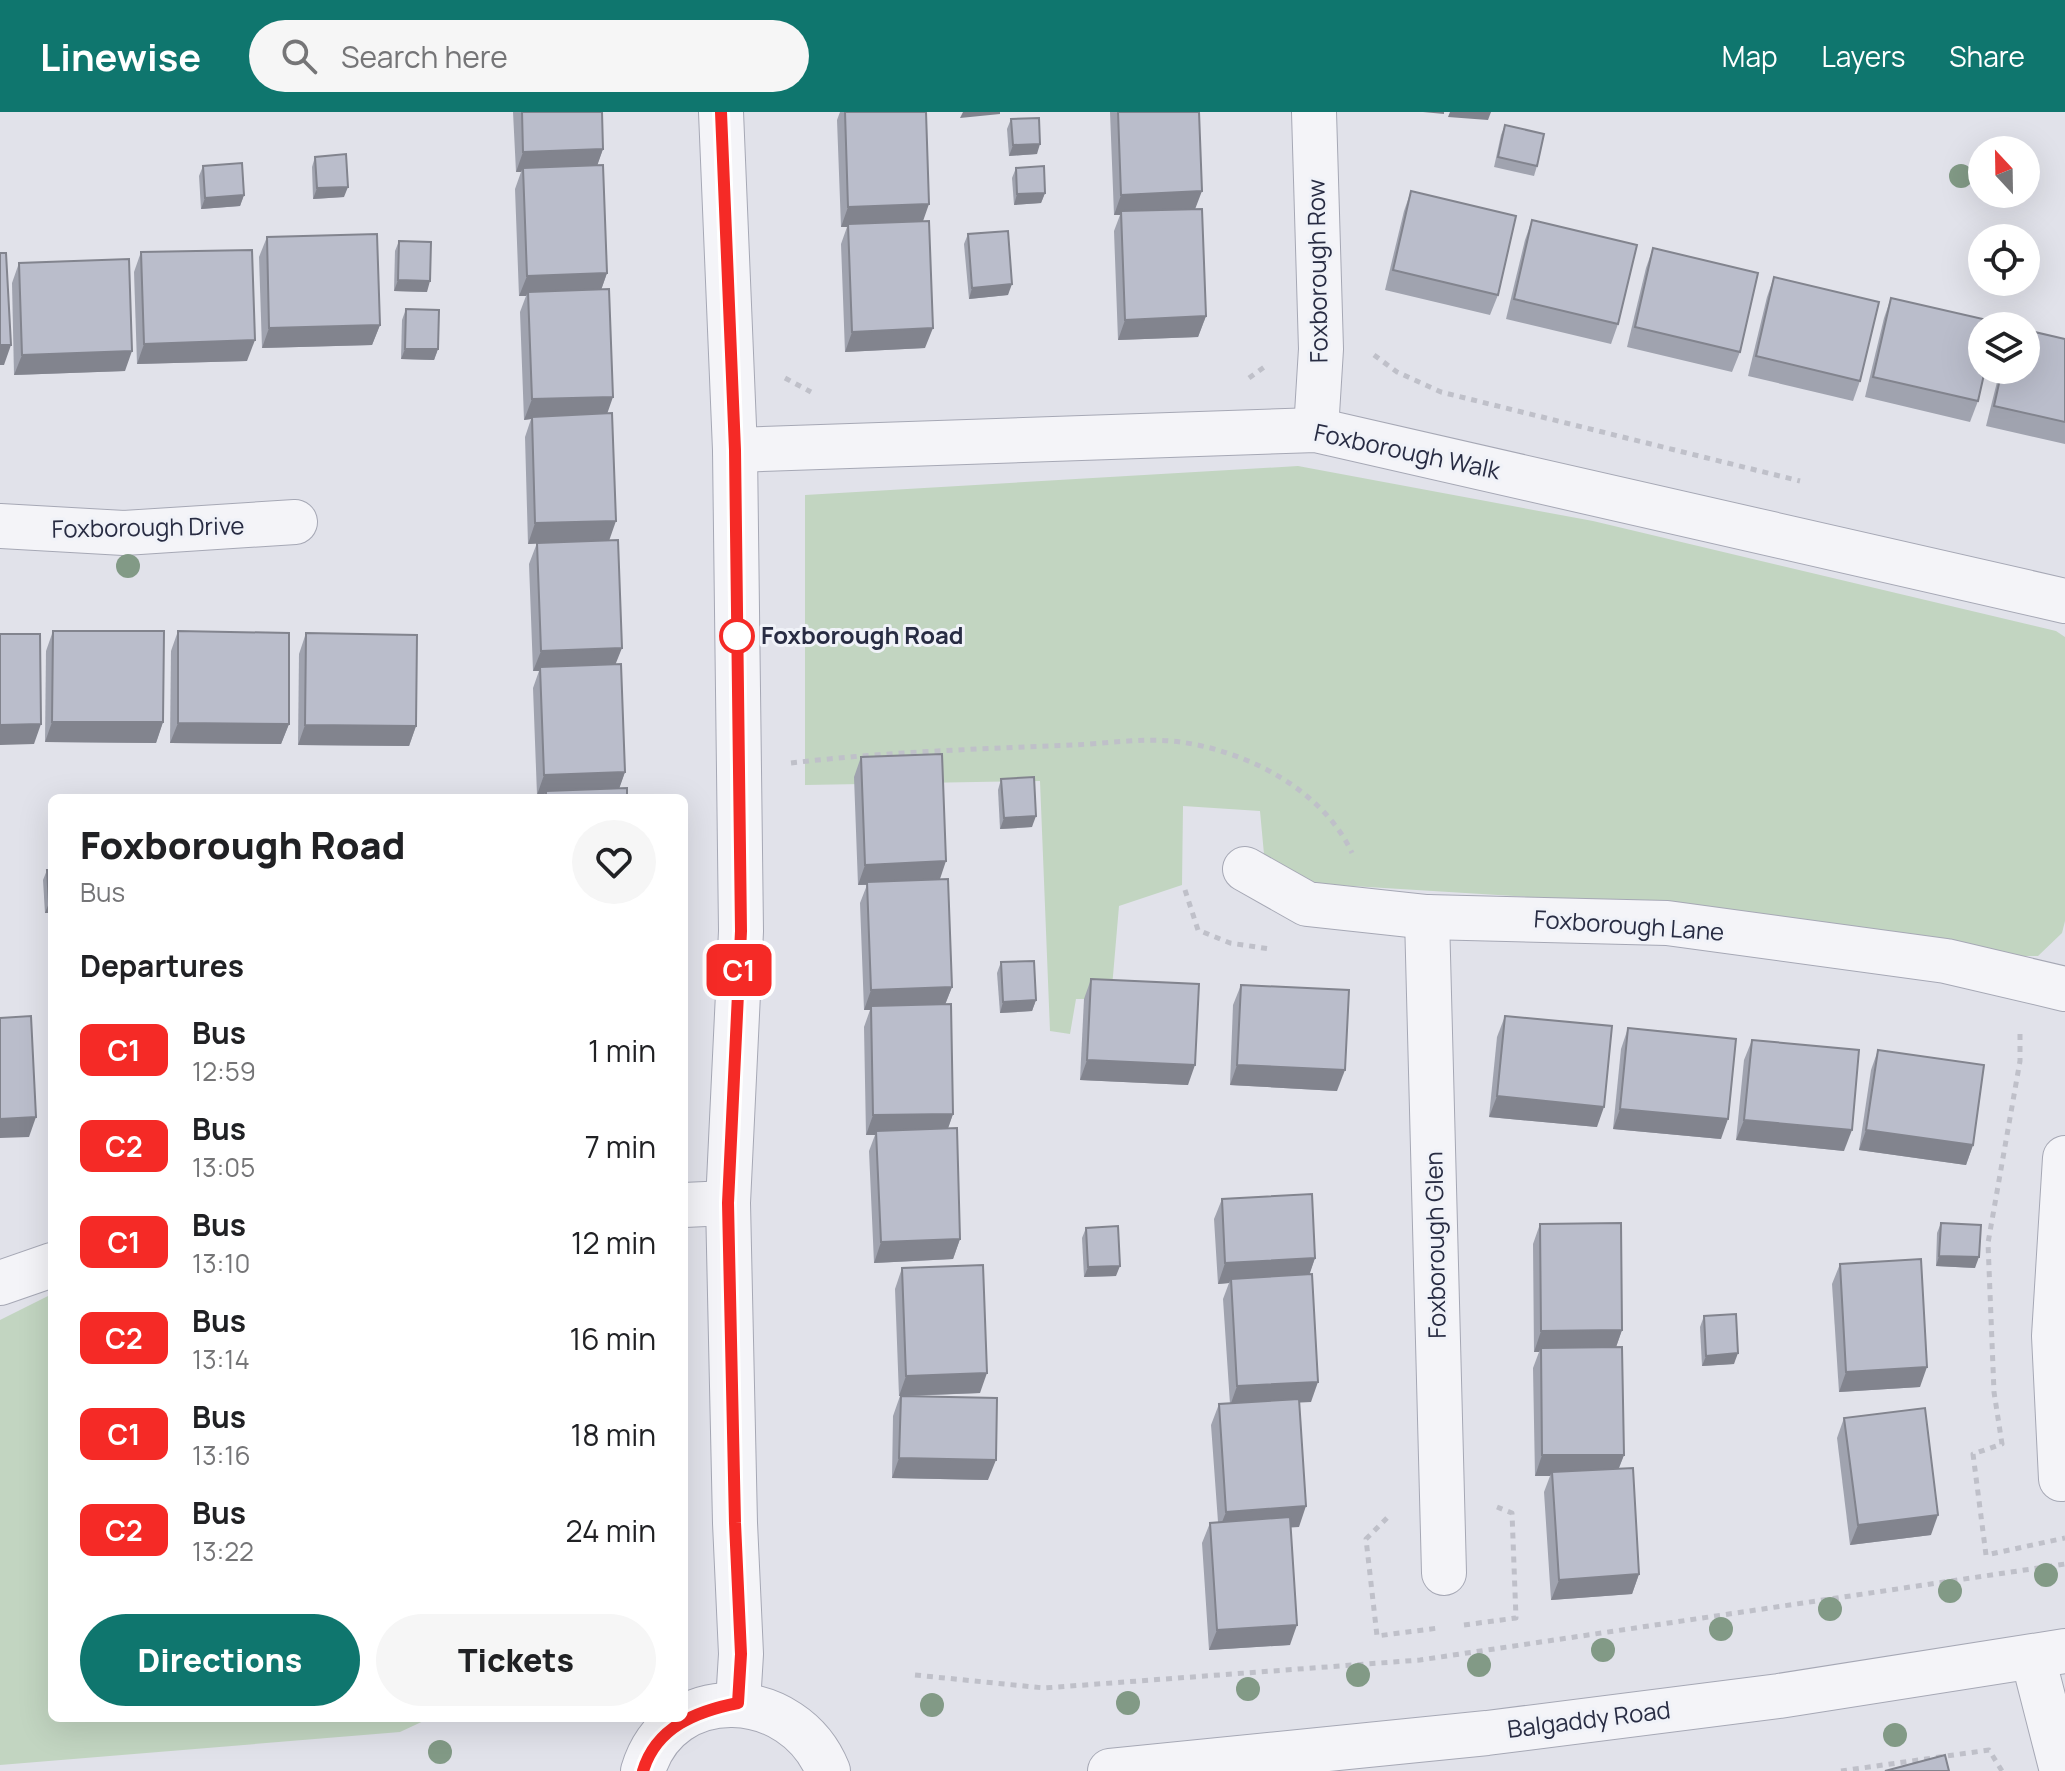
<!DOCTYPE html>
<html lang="en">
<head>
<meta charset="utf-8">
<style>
	body { margin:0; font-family:Manrope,sans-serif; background:#f6f6f6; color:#202124; height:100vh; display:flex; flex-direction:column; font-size:30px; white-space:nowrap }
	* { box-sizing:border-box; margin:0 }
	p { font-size:26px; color:#757577 }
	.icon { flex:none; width:44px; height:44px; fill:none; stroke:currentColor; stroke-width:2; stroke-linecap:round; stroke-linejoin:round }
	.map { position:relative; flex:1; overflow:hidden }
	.panel { position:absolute; left:48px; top:682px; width:640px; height:928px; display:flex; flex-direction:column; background:#fff; border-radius:12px; box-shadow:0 8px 32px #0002 }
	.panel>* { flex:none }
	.badge { padding:0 16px; border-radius:12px; font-size:28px; line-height:52px }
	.needle { width:52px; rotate:338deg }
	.fabs { position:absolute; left:1968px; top:24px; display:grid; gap:16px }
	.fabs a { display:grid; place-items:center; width:72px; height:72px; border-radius:50%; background:#fff; box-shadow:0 8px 32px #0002; font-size:40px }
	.map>.badge { position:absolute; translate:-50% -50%; box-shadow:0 0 0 4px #fff }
	h2 { padding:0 32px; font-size:30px; line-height:72px }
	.round { display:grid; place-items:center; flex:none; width:84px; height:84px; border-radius:42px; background:#f6f6f6 }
	.overview { display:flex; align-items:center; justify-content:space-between; height:136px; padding:0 32px }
	h1 { font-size:38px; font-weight:800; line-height:60px }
	.cta { display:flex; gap:16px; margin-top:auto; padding:16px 32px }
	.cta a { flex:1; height:92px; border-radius:48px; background:#0f766e; color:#fff; font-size:32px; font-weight:800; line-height:92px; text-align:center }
	.cta a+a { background:#f6f6f6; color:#202124 }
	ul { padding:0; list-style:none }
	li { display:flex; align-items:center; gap:24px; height:96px; padding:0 32px }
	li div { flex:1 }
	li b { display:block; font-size:30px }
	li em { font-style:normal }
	li .badge { min-width:88px; font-weight:700; text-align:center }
	header { display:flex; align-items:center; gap:48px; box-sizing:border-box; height:112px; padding:0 40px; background:#0f766e; color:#fff }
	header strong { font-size:38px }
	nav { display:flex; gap:44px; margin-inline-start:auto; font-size:28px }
	.search { width:560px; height:72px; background:#f6f6f6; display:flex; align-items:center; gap:20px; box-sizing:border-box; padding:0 28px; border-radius:44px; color:#757577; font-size:30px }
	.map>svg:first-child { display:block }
	.green { fill:#c2d5c1 }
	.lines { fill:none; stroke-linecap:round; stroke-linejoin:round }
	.minor-casing { stroke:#a6a8b5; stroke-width:46 }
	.path { stroke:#bfc0c9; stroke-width:5; stroke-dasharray:6 6; stroke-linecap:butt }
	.minor { stroke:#f4f4f8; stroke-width:44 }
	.tree { fill:#829a86 }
	.wall { fill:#a0a3af }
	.shaded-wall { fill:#82848e }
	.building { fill:#babdcb; stroke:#82848e; stroke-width:2 }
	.line-casing { stroke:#fff; stroke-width:18 }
	.line { stroke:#f52a26; stroke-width:12 }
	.stop-dot { fill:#fff; stroke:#f52a26; stroke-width:4 }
	.labels { text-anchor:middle; stroke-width:6; stroke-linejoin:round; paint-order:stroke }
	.street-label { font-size:24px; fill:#282c43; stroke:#f0f2f8 }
	.stop-label { font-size:24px; font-weight:bold; fill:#282c43; stroke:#f0f2f8; text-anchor:start }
</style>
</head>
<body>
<header>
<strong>Linewise</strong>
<div class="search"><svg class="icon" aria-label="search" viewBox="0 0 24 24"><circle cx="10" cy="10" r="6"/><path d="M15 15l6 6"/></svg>Search here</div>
<nav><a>Map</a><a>Layers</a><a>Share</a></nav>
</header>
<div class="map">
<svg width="2065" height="1659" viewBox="0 0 2065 1659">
	<rect width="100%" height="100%" fill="#e1e2ea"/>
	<g class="green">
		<path d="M1298,354L1593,409L2056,519L2065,525V809L2062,821L2038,844H1994L1707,796L1287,770L1265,753L1260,699L1183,694L1182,773L1119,794L1111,887H1076L1070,922L1050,919L1040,669L805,673V383Z"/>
		<path d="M52,1182V1606H430L400,1620L0,1653V1208Z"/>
	</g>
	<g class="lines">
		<g class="minor-casing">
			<g id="minor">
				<path d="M721,0L735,338L741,819L728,1091L735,1411L741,1542L738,1591"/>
				<path d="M1314,0L1321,237L1316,318"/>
				<path d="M735,338L1316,318L2065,489"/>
				<path d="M0,414L124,421L295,410"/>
				<path d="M1245,757L1307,792L1427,805L1667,811L1946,849L2065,877"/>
				<path d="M1427,805L1444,1461"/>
				<path d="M684,1093L728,1091"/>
				<path d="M0,1171L52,1153"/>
				<path d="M2061,1367L2054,1224L2065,1046"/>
				<path d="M2033,1546L2062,1659"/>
				<path d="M643,1659C670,1568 794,1574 828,1659"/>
				<path d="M1110,1659L1487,1621L1779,1584L2065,1539"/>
			</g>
		</g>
		<g class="path">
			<path d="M1374,243L1397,260L1441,280L1800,369"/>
			<path d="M785,266L811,280"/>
			<path d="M1249,266L1267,253"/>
			<path d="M791,651C884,640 978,637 1071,633C1105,632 1145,625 1180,630C1247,639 1323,678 1352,741"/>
			<path d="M1185,778L1198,818L1230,831L1270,837"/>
			<path d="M2020,922V949L1988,1131L1994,1280L2002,1332L1973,1342L1986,1443L2065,1426"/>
			<path d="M1387,1406L1366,1427L1377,1524L1438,1516"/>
			<path d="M1464,1513L1516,1506L1512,1401L1497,1395"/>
			<path d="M915,1563L1044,1576L1420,1548L2065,1452"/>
			<path d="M1841,1659L1989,1638L2002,1659"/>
		</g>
		<use href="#minor" class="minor"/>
	</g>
	<g class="tree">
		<circle cx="1961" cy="64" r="12"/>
		<circle cx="128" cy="454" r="12"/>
		<circle cx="2046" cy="1463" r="12"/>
		<circle cx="1950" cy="1479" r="12"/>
		<circle cx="1830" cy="1497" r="12"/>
		<circle cx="1721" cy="1517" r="12"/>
		<circle cx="1603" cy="1538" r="12"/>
		<circle cx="1479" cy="1553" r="12"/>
		<circle cx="1358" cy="1563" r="12"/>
		<circle cx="1248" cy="1577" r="12"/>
		<circle cx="1128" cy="1591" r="12"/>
		<circle cx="932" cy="1593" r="12"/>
		<circle cx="1895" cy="1623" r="12"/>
		<circle cx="440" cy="1640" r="12"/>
	</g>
	<g class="wall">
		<path d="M513,0H602L603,37L597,53L607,161L601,178L607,302L609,428L616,552L625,660L619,676L627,686H543L544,683H537L533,576L539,559H533L529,452L537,431L528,432L525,325L531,307L524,308L520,200L526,184H519L515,77L521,60H516Z"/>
		<path d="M840,0H926L923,109L925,236L845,240L841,132L847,115H841L837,8Z"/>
		<path d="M1110,0H1199L1195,97L1206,204L1198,225L1118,228L1114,119L1120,103H1114Z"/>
		<path d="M1011,7L1037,42L1009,44L1007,17Z"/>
		<path d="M1505,13L1537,54L1534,64L1494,55L1501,23Z"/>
		<path d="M315,45L344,85L313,87L312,55Z"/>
		<path d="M203,54L244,83L240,94L201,97L199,64Z"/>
		<path d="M1016,56L1045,81L1041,91L1014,93L1012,66Z"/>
		<path d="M1411,79L1498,183L1490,203L1385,178L1404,99Z"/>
		<path d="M1532,108L1618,212L1611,232L1506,207L1525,128Z"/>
		<path d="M968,122L1008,183L969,187L964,132Z"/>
		<path d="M267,125L380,213L372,233L262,236L259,145Z"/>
		<path d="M399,129L427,180L394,179L395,139Z"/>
		<path d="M1653,136L1740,240L1732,260L1627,235L1646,156Z"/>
		<path d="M141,140L247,249L137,252L134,160Z"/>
		<path d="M19,151L125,259L14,263L12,171Z"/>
		<path d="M1774,165L1860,269L1853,289L1748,264L1767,185Z"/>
		<path d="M1891,186L1978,289L1970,310L1865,285L1884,206Z"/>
		<path d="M406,197L438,237L434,248L401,247L402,208Z"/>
		<path d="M2065,227V332L1986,314L2000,258H2026Z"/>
		<path d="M53,519L163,610L156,631L45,630L46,539Z"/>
		<path d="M178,519L289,612L281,632L170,631L171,539Z"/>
		<path d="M306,521L416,614L409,634L298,633L299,542Z"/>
		<path d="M861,645L940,768L952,875L945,893L953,1002L948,1016L960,1127L953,1147L874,1151L869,1039L875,1023H866L864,915L870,898H864L860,791L867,773H858L854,665Z"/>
		<path d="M1001,667L1032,715L1000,717L998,678Z"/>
		<path d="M47,758L52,801H45L43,768Z"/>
		<path d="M1001,850L1036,888L1032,899L1000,901L997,861Z"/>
		<path d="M1091,867L1188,973L1080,968L1084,887Z"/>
		<path d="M1241,873L1337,979L1230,973L1233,893Z"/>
		<path d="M1505,904L1597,1015L1489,1005L1497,925Z"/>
		<path d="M1628,916L1721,1027L1613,1017L1621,937Z"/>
		<path d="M1752,928L1844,1039L1736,1028L1744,948Z"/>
		<path d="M1878,938L1973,1033L1966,1053L1859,1038L1871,958Z"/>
		<path d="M1222,1087L1315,1146L1309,1162L1311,1290H1300L1299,1415H1291L1290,1533L1209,1538L1202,1431L1210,1411L1218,1410L1211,1313L1219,1292H1230L1223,1187L1229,1171L1218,1172L1214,1107Z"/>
		<path d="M1941,1111L1975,1156L1936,1154L1937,1121Z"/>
		<path d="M1540,1112L1622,1218L1616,1235L1624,1343L1619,1356L1639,1462L1632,1482L1551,1488L1544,1380L1550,1364H1535L1533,1256L1539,1240H1534L1533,1132Z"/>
		<path d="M1086,1116L1116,1164L1084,1165L1082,1126Z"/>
		<path d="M1840,1152L1920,1275L1839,1280L1832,1172Z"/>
		<path d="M902,1156L980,1281L909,1284L988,1368L892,1366L893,1304L900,1284H899L895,1177Z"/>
		<path d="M1704,1204L1734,1252L1702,1254L1700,1215Z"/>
		<path d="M1844,1306L1931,1423L1850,1433L1837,1326Z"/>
	</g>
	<g class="shaded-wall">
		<path d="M963,0H1000V2L960,6Z"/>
		<path d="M1423,0H1444V2Z"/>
		<path d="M1450,0H1491L1488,8L1448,5Z"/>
		<path d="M1040,32L1037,42L1009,44L1013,33Z"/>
		<path d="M603,37L596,57L523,56L521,60H516L523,40Z"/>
		<path d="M348,75L344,85L313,87L317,76Z"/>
		<path d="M1202,79L1194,100L1121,99L1120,103H1114L1121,83Z"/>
		<path d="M1045,81L1041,91L1014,93L1017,82Z"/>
		<path d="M244,83L240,94L201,97L205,86Z"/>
		<path d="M929,92L922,112H848L847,115H841L848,95Z"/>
		<path d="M607,161L600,181L528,180L526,184H519L527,164Z"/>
		<path d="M398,168L430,169L427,180L394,179Z"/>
		<path d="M1012,172L1008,183L969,187L972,176Z"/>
		<path d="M1206,204L1198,225L1118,228L1125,208Z"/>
		<path d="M380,213L372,233L262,236L269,216Z"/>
		<path d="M933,216L925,236L845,240L852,220Z"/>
		<path d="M255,228L247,249L137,252L144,232Z"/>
		<path d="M0,233H11L4,253H0Z"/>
		<path d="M405,237H438L434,248L401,247Z"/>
		<path d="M132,239L125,259L14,263L22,243Z"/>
		<path d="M613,285L606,305H532L531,307L524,308L532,287Z"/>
		<path d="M616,409L609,429L528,432L535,411Z"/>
		<path d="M622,536L614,556L540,555L539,559H533L541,539Z"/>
		<path d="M52,610H163L156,631L45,630Z"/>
		<path d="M178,611L289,612L281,632L170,631Z"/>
		<path d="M41,612L34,632L0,633V613Z"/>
		<path d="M305,613L416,614L409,634L298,633Z"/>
		<path d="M625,660L618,680L546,679L544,683H537L544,663Z"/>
		<path d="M1036,704L1032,715L1000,717L1004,706Z"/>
		<path d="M946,749L939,770L858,773L865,753Z"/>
		<path d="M52,790V801H45L49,791Z"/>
		<path d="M952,875L944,895L871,894L870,898H864L871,878Z"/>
		<path d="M1036,888L1032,899L1000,901L1003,890Z"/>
		<path d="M1087,948L1195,953L1188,973L1080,968Z"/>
		<path d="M1237,953L1345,958L1337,979L1230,973Z"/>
		<path d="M1497,984L1604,995L1597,1015L1489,1005Z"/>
		<path d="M1620,997L1728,1007L1721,1027L1613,1017Z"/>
		<path d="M953,1002L946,1022L876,1019L875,1023H866L873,1003Z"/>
		<path d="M36,1005L29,1025L0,1026V1007Z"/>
		<path d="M1744,1008L1852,1018L1844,1039L1736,1028Z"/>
		<path d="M1866,1018L1973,1033L1966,1053L1859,1038Z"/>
		<path d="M960,1127L953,1147L874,1151L881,1130Z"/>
		<path d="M1939,1144L1979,1145L1975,1156L1936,1154Z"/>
		<path d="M1315,1146L1308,1167H1231L1229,1171L1218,1172L1225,1151Z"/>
		<path d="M1120,1154L1116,1164L1084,1165L1088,1155Z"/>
		<path d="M1622,1218L1615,1238L1541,1236L1539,1240H1534L1541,1219Z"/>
		<path d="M1738,1241L1734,1252L1702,1254L1706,1244Z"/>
		<path d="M1927,1255L1920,1275L1839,1280L1846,1260Z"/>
		<path d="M987,1261L980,1281L899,1284L906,1264Z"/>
		<path d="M1318,1270L1311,1290L1230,1294L1237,1274Z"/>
		<path d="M1542,1343H1624L1616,1363L1552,1360L1550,1364H1535Z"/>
		<path d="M899,1346L996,1348L988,1368L892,1366Z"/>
		<path d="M1306,1394L1299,1415L1218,1420L1226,1400Z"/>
		<path d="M1938,1403L1931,1423L1850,1433L1858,1413Z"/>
		<path d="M1639,1462L1632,1482L1551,1488L1559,1468Z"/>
		<path d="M1297,1513L1290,1533L1209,1538L1217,1518Z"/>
	</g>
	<g class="building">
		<path d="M522,0H602L603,37L523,40Z"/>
		<path d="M845,0H926L929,92L848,95Z"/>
		<path d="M1118,0H1199L1202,79L1121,83Z"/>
		<path d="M1039,6L1040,32L1013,33L1011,7Z"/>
		<path d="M1505,13L1544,22L1537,54L1498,45Z"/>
		<path d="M346,42L348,75L317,76L315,45Z"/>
		<path d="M242,51L244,83L205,86L203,54Z"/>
		<path d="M603,53L607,161L527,164L523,56Z"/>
		<path d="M1044,54L1045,81L1017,82L1016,56Z"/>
		<path d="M1411,79L1516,104L1498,183L1393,158Z"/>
		<path d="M1202,97L1206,204L1125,208L1121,99Z"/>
		<path d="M1532,108L1637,133L1618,212L1514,187Z"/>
		<path d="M929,109L933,216L852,220L848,112Z"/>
		<path d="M1008,119L1012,172L972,176L968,122Z"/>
		<path d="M377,122L380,213L269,216L267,125Z"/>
		<path d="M399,129L431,130L430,169L398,168Z"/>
		<path d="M1653,136L1758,161L1740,240L1635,215Z"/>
		<path d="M252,138L255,228L144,232L141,140Z"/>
		<path d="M0,141H6L11,233H0Z"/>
		<path d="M129,147L132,239L22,243L19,151Z"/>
		<path d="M1774,165L1879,190L1860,269L1756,244Z"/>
		<path d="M609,177L613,285L532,287L528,180Z"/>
		<path d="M1891,186L1996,210V214H1982V258H1985L1978,289L1873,265Z"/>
		<path d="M406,197L439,198L438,237H405Z"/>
		<path d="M2026,218L2065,227V310L1994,294L2002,258H2026Z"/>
		<path d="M612,301L616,409L535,411L532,305Z"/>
		<path d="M618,428L622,536L541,539L537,431Z"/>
		<path d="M53,519H164L163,610H52Z"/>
		<path d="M178,519L289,521V612L178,611Z"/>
		<path d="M306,521L417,523L416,614L305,613Z"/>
		<path d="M0,522H40L41,612L0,613Z"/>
		<path d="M621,552L625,660L544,663L540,555Z"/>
		<path d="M942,642L946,749L865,753L861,645Z"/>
		<path d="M1034,665L1036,704L1004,706L1001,667Z"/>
		<path d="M627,676V686H546V679Z"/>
		<path d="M47,758H52V790L49,791Z"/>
		<path d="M948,767L952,875L871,878L867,770Z"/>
		<path d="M1034,849L1036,888L1003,890L1001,850Z"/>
		<path d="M1091,867L1199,872L1195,953L1087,948Z"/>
		<path d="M1241,873L1349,878L1345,958L1237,953Z"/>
		<path d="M951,892L953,1002L873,1003L871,894Z"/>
		<path d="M31,904L36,1005L0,1007V906Z"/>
		<path d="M1505,904L1612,914L1604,995L1497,984Z"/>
		<path d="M1628,916L1736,927L1728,1007L1620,997Z"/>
		<path d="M1752,928L1859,938L1852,1018L1744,1008Z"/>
		<path d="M1878,938L1984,953L1973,1033L1866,1018Z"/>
		<path d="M957,1016L960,1127L881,1130L876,1019Z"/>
		<path d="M1312,1082L1315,1146L1225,1151L1222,1087Z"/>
		<path d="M1621,1111L1622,1218L1541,1219L1540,1112Z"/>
		<path d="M1941,1111L1981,1113L1979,1145L1939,1144Z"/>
		<path d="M1118,1114L1120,1154L1088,1155L1086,1116Z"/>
		<path d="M1921,1147L1927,1255L1846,1260L1840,1152Z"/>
		<path d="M983,1153L987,1261L906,1264L902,1156Z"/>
		<path d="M1312,1162L1318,1270L1237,1274L1231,1167Z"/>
		<path d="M1736,1202L1738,1241L1706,1244L1704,1204Z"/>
		<path d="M1622,1235L1624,1343H1542L1541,1236Z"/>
		<path d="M901,1284L997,1286L996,1348L899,1346Z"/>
		<path d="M1299,1287L1306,1394L1226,1400L1219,1292Z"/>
		<path d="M1925,1296L1938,1403L1858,1413L1844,1306Z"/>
		<path d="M1633,1356L1639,1462L1559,1468L1552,1360Z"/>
		<path d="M1290,1405L1297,1513L1217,1518L1210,1411Z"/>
		<path d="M1945,1643L1949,1659H1885Z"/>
	</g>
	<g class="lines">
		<g class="line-casing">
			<path id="line" d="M643,1659C656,1615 697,1599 738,1591L741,1542L735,1411L728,1091L741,819L735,338L721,0"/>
		</g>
		<use href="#line" class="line"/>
	</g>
	<circle class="stop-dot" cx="737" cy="524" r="16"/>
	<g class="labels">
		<g class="street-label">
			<text transform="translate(1318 159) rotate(-91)" y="8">Foxborough Row</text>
			<text transform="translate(1407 340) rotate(12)" y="8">Foxborough Walk</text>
			<text transform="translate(148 416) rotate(-1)" y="8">Foxborough Drive</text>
			<text transform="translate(1629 814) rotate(4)" y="8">Foxborough Lane</text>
			<text transform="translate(1436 1133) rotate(-91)" y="8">Foxborough Glen</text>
			<text transform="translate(1589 1608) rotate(-7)" y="8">Balgaddy Road</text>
		</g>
		<g class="stop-label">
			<text x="761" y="532">Foxborough Road</text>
		</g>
	</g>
</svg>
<div class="fabs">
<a><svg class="needle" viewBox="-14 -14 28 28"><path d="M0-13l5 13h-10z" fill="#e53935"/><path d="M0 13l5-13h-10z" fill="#757577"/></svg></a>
<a><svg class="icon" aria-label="locate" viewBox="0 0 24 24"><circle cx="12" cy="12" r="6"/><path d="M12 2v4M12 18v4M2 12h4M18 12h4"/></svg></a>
<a><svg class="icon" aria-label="layers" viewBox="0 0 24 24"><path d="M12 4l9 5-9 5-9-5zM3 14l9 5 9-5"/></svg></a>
</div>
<b class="badge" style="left:739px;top:858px;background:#f52a26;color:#fff">C1</b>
<section class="panel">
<div class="overview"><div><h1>Foxborough Road</h1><p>Bus</p></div><a class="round"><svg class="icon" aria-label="heart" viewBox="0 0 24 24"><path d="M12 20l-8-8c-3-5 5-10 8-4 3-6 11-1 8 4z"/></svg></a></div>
<h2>Departures</h2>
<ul>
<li><span class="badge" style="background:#f52a26;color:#fff">C1</span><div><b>Bus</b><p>12:59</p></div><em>1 min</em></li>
<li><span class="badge" style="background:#f52a26;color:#fff">C2</span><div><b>Bus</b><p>13:05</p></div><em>7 min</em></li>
<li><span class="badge" style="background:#f52a26;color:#fff">C1</span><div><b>Bus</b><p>13:10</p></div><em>12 min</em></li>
<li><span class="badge" style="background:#f52a26;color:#fff">C2</span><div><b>Bus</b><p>13:14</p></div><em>16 min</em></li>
<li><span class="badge" style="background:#f52a26;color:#fff">C1</span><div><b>Bus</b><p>13:16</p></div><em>18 min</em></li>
<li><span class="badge" style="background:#f52a26;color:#fff">C2</span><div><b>Bus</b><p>13:22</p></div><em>24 min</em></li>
</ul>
<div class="cta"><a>Directions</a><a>Tickets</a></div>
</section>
</div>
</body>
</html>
